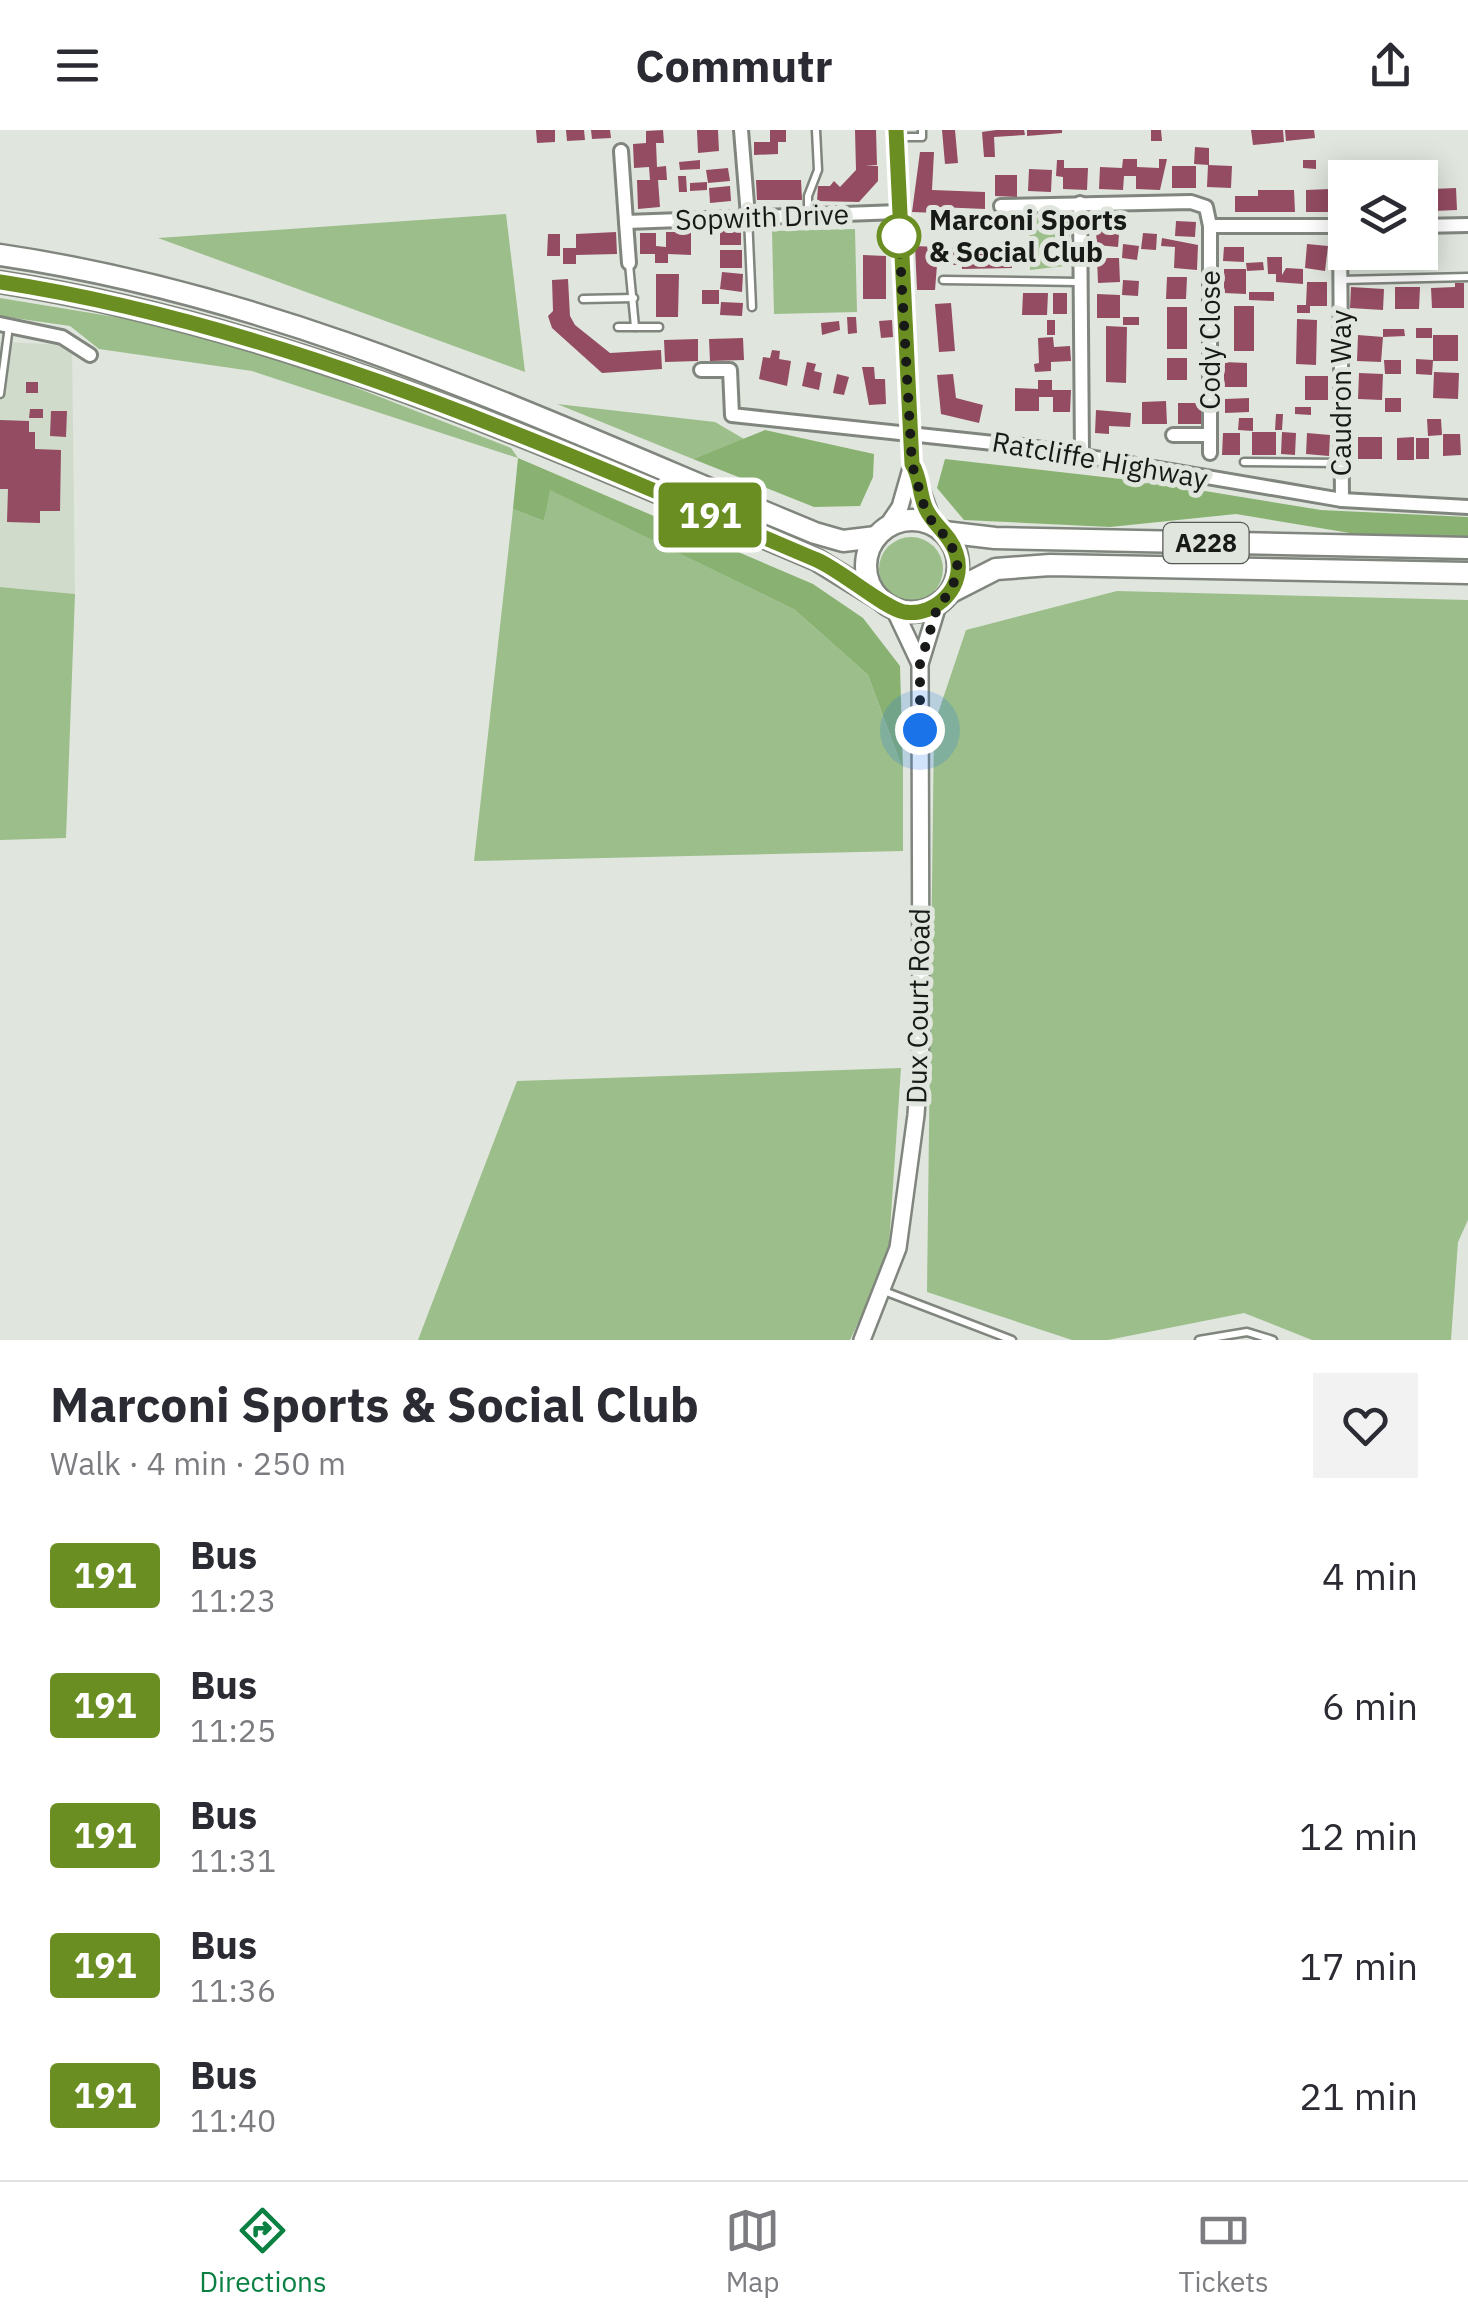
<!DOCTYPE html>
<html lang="en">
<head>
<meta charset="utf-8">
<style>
	body { margin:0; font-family:"IBM Plex Sans",sans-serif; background:#f2f2f3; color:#2b2b33; height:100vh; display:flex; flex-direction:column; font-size:38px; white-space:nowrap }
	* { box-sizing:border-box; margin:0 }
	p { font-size:32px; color:#7c7c81 }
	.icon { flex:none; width:55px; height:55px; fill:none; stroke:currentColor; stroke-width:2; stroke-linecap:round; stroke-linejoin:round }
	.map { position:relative; height:1210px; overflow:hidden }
	.drawer { display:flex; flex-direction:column; background:#fff; flex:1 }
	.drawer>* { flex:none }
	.badge { padding:0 20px; border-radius:8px; font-size:35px; line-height:65px }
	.controls { position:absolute; left:1328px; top:30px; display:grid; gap:20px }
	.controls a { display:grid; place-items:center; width:110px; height:110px; border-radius:0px; background:#fff; box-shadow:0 5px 25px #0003; font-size:50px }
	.you { position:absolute; width:50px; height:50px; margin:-25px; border:8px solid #fff; border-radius:50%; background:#1a73e8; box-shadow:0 0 0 15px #1a73e833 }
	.map>.badge { position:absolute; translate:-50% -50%; box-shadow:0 0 0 5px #fff }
	.round { display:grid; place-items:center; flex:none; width:105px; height:105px; border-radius:0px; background:#f2f2f3 }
	.head { display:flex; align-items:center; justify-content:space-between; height:170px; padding:0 50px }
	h1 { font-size:48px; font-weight:700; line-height:75px }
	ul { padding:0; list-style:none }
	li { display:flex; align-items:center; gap:30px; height:130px; padding:0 50px }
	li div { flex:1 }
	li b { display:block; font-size:38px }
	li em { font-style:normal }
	li .badge { min-width:110px; font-weight:700; text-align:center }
	header { display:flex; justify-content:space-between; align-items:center; height:130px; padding:0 50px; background:#fff; font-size:45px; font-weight:700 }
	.dock { display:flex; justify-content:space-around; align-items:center; height:140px; border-top:2px solid #e1e1e2; background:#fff; font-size:28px; color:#7c7c81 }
	.dock a { display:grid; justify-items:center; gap:5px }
	.dock .current { color:#0b8043 }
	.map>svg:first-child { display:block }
	.built { fill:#d0dbcb }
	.green { fill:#9cbe8b }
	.forest { fill:#89b172 }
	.building { fill:#934c62 }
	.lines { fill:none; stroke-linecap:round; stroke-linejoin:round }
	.service-casing { stroke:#80867d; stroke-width:11 }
	.minor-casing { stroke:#80867d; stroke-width:18 }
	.tertiary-casing { stroke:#80867d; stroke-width:20 }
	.primary-casing { stroke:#80867d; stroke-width:25 }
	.service { stroke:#fff; stroke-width:6 }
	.minor { stroke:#fff; stroke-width:12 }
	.tertiary { stroke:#fff; stroke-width:15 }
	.primary { stroke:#fff; stroke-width:20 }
	.line-casing { stroke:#fff; stroke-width:22 }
	.line { stroke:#6b8e23; stroke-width:15 }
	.walk { stroke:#181a17; stroke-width:10; stroke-dasharray:0 18 }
	.stop-dot { fill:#fff; stroke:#6b8e23; stroke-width:5 }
	.labels { text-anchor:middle; stroke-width:10; stroke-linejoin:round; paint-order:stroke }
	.shield { fill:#e0e6dd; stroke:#545752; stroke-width:2.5 }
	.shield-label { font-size:25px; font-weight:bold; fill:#181a17 }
	.street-label { font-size:28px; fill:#181a17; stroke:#e0e6dd }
	.stop-label { font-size:28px; font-weight:bold; fill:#181a17; stroke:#e0e6dd; text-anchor:start }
</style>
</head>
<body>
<header><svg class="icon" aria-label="menu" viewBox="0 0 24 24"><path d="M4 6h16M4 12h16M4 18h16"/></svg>Commutr<svg class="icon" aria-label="share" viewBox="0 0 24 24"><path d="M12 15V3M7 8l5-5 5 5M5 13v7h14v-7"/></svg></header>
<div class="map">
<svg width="1468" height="1210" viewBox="0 0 1468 1210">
	<rect width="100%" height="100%" fill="#e0e6dd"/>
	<path class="built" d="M0,212L72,215L75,464L0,457Z"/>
	<g class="green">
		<path d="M1062,82L1072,89L1065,136L1030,140L1029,89Z"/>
		<path d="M506,84L525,242L158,108Z"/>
		<path d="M855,99L857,182L774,184L772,101Z"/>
		<path d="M0,168L164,195L290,232L511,318L518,328L252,241L99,219L70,196L0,186Z"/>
		<path d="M557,274L715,292L744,309L693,329Z"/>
		<path d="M549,359L795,480L868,545L903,640V721L474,731L513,379L544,391Z"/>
		<circle cx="911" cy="439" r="32"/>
		<path d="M0,457L75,464L66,708L0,710Z"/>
		<path d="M1117,461L1468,470V1090L1458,1112L1451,1210H1312L1244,1183L1108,1210H1072L927,1162L934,595L966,500Z"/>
		<path d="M901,938L888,1129L850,1210H418L517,951Z"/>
	</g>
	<g class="forest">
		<path d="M765,300L874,324L873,347L860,376L814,377L693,329Z"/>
		<path d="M518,328L813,454L863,488L900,536L903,640L868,545L795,480L550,360L544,391L513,379Z"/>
		<path d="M945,329L1156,353L1321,380L1468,387V406H1368L1236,384L1110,397L964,390L937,358Z"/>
	</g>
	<g class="building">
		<path d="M536,0H555V12L537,13Z"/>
		<path d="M566,0H584L585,10L567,11Z"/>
		<path d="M591,0H610L611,8L592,9Z"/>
		<path d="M663,0L664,13H656L657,37L666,36L667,50H658L660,77L638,79L637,50H650L649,37L634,38L633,14L646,13V1Z"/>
		<path d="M697,0H718L719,21L698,23Z"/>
		<path d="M770,0H786V12H778V24L754,25V12H770Z"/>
		<path d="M855,0H876L877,35L865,36H878V51L859,72L817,71L818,56H830L834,51L840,57L856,40Z"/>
		<path d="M942,0H955L958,33L945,34Z"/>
		<path d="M996,0H1024L1025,5L994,7L995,27H984L982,2Z"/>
		<path d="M1027,0H1062V3L1027,6Z"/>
		<path d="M1151,0H1161L1162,11H1151Z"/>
		<path d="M1251,0H1283L1284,12L1253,15Z"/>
		<path d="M1285,0H1314L1315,8L1286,11Z"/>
		<path d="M1195,17L1209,18V35L1194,34Z"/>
		<path d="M920,22H934L932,60L985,62V79L938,77V83L912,82Z"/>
		<path d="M1123,29H1137V37L1159,38V29H1167L1160,60L1136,59V46H1124L1123,60L1099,59L1100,37L1122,38Z"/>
		<path d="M700,30V39L680,40L679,32Z"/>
		<path d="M1057,30H1064V38H1088L1087,60L1063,59V47L1056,46Z"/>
		<path d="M1303,30H1316V39L1303,38Z"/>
		<path d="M1208,35L1232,36L1231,58L1207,57Z"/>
		<rect x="1172" y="36" width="24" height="22"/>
		<path d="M728,38L730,51L708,53L706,40Z"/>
		<path d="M1029,39L1052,40L1051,62L1028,61Z"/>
		<path d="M995,45H1017V67L995,66Z"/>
		<path d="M678,46H686L687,62H679Z"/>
		<path d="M756,50H801L802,70H757Z"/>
		<path d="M707,52V60L690,61V53Z"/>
		<path d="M730,56L731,71L710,73L709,58Z"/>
		<path d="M1456,58L1457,80L1433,81L1432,59Z"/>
		<path d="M1330,59V82H1306V60Z"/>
		<path d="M1336,59L1345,60V82L1335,81Z"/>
		<path d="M1258,60H1294L1295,82H1235V66H1258Z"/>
		<path d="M1097,91L1120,92L1118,117L1096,115Z"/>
		<path d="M1176,91L1196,92L1195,107L1175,106Z"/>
		<rect x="720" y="100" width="21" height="15"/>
		<path d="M616,102L617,124L576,125V134H563V118H576V104Z"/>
		<path d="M666,102H691V125L668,124V133H655V124H640V103H656V116L666,117Z"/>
		<path d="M1143,103L1157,104L1156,120L1141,119Z"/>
		<path d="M548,104H560V126H547Z"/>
		<path d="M1162,108L1198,115L1197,140L1174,138L1175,117L1161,116Z"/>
		<path d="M1123,114L1139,116L1137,130L1122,128Z"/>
		<path d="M1307,114L1328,116L1325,141L1305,138Z"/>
		<path d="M915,116L958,118L957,135H937L935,160H917Z"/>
		<path d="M1224,117H1244V132L1223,131Z"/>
		<rect x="720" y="120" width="22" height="18"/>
		<path d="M1012,122V138L962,139L961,123Z"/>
		<path d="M863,125L886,126V169H863Z"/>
		<path d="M1267,127H1282V145L1286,138L1303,139V154L1276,152V144H1268Z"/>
		<path d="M1097,128H1119L1120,152L1098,153Z"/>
		<path d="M1263,132L1264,140L1247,141L1246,133Z"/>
		<path d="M1224,139H1246V164L1224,163Z"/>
		<path d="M722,142L743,144L742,162L720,159Z"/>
		<path d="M656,144H679L678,187H656Z"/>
		<path d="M1167,147H1187L1186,169H1166Z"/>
		<path d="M568,149L570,186L575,195L610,223L661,220L662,239L602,243L552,198L548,186L553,181L552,150Z"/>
		<path d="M1123,150L1139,151L1138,166L1122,165Z"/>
		<path d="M1307,152H1327V176H1310V183H1297V175H1306Z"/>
		<path d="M1455,153H1464V178H1432L1431,158L1455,157Z"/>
		<path d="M1351,157L1384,159L1383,180L1350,178Z"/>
		<path d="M1395,157H1420L1419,179H1395Z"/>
		<rect x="702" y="160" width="17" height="14"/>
		<path d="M1249,162H1274V171L1249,170Z"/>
		<path d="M1023,163H1048L1047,185H1022Z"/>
		<rect x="1053" y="163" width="14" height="21"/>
		<path d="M1097,164L1120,165V188H1097Z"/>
		<path d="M721,172L743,173L742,186L720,185Z"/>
		<path d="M951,173L955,221L939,222L935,174Z"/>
		<rect x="1234" y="176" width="20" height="45"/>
		<rect x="1167" y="177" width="20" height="42"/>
		<path d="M847,187H856L857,203L848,204Z"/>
		<rect x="1123" y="187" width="16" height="8"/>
		<path d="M1297,189L1317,190L1316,235L1296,234Z"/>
		<path d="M892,190L893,207L881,208L879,191Z"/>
		<rect x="1047" y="190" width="8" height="15"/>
		<path d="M839,191L840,200L822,205L821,193Z"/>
		<path d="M1106,196L1127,197L1126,253L1106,252Z"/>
		<rect x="1416" y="198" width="16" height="10"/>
		<path d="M1383,199H1404L1405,206L1383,207Z"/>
		<path d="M1358,205L1383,207L1381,232L1357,231Z"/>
		<rect x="1433" y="205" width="25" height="26"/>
		<path d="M1053,207L1054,217L1070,216L1071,231L1051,232V241L1035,242L1034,234L1039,233L1038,208Z"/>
		<path d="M743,208L744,230L710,231L709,209Z"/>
		<path d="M698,209V231L665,232L664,210Z"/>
		<path d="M772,220L780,221L779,229L791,231L787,256L759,249L763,227L770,228Z"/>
		<rect x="1167" y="228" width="20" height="22"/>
		<path d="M1416,229L1433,230L1432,245L1416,244Z"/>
		<path d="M1384,230H1401V244H1385Z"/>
		<path d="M807,232L816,234L814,241L822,243L819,260L802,256Z"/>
		<path d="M1224,232L1247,233V257H1224Z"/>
		<path d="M862,237H874L875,249H885L886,274L869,275Z"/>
		<path d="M1434,242L1459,243L1458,269L1433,268Z"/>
		<path d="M1359,243L1383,244L1382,270L1358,269Z"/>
		<path d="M837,244L849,247L844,265L833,263Z"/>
		<path d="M953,244L956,268L983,275L979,293L941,284L937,245Z"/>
		<rect x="1305" y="246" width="23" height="24"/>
		<path d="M1038,250H1052V260H1071L1070,282H1053V267H1039V281H1015V258L1038,259Z"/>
		<rect x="26" y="252" width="12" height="11"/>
		<path d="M1249,268V282L1225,283V269Z"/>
		<rect x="1385" y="268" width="16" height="14"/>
		<path d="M1166,271L1167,294H1142V272Z"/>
		<rect x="1178" y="273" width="24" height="21"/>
		<path d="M1295,277H1311V285L1295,284Z"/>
		<path d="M30,279H43V288H29Z"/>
		<path d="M1096,280L1131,283L1130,297L1109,296V304L1095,303Z"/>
		<path d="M51,281H67L66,307L50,306Z"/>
		<path d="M1276,284H1283L1282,300H1275Z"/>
		<path d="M1239,288H1253V301L1238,300Z"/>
		<path d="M1427,289H1441L1442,305L1428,306Z"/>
		<path d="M0,290L29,291V302H35V319L61,320L60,381H40V393L7,392L8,359H0Z"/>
		<rect x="1252" y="302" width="24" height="23"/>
		<path d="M1282,302L1296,303L1295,325L1281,324Z"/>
		<path d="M1223,303H1240V325H1222Z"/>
		<path d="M1307,303L1330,305L1329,326L1306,324Z"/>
		<path d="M1443,304H1460L1461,325L1443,326Z"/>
		<rect x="1358" y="307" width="24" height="22"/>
		<path d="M1414,307V330H1397V308Z"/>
		<rect x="1416" y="308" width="13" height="21"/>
	</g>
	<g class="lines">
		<g class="service-casing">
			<g id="service">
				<path d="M898,7H922V0"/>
				<path d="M808,84V66L818,40L816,0"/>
				<path d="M748,87L752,177"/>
				<path d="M629,134L635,197H659"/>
				<path d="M943,150L1079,152"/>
				<path d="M1340,150L1468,147"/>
				<path d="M583,169L634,168"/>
				<path d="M618,197H635"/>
				<path d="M0,264L9,196"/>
				<path d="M1244,332L1341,333"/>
				<path d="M884,1161L1012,1210"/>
				<path d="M1199,1210L1247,1202L1273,1210"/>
			</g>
		</g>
		<g class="minor-casing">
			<g id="minor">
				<path d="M741,0L748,86"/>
				<path d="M621,21L626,92L899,82"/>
				<path d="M1080,73L1082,325"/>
				<path d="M1001,76L1191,72L1206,77L1210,96H1345"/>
				<path d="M626,92L629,133"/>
				<path d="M1210,96V323"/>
				<path d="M1420,96L1468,95"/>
				<path d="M1340,97L1342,370"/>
				<path d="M0,194L62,207L90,225"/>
				<path d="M701,240H730L732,285L1031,317L1342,370L1468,377"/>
				<path d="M1173,305H1210"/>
			</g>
		</g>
		<g class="tertiary-casing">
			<g id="tertiary">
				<path d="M912,335L934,395"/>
				<path d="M885,399L900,377L912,335L896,0"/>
				<path d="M894,479L920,534"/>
				<path d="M862,1210L898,1118L916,985L921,911L920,534L938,475"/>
			</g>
		</g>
		<g class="primary-casing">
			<g id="primary">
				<path d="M0,125C292,168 545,292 815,403L843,411L876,407"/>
				<path d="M0,152C286,196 552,318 817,430L880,469"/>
				<circle cx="912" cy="436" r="46"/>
				<path d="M944,402L995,408L1468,418"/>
				<path d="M951,462L996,439L1050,435L1468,443"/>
			</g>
		</g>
		<use href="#service" class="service"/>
		<use href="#minor" class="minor"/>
		<use href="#tertiary" class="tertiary"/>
		<use href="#primary" class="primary"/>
	</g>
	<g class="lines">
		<g class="line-casing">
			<path id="line" d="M0,152C286,196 553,318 817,430C842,441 884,478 904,482C937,487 967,455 956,423C950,404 934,396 926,379C919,364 921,348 912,334L896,0"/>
		</g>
		<use href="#line" class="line"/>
		<path class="walk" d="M899,106L912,334L923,373L934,396L950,410L958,438L951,462L938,475L920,534V600"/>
	</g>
	<circle class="stop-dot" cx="899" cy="106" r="20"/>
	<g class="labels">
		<rect class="shield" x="1163.5" y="393" width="85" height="40" rx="8"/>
		<g class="shield-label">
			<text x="1206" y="422">A228</text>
		</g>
		<g class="street-label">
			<text transform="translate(762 87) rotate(-2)" y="10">Sopwith Drive</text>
			<text transform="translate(1210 210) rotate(-90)" y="10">Cody Close</text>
			<text transform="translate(1341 263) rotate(-90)" y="10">Caudron Way</text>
			<text transform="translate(1100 330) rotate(10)" y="10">Ratcliffe Highway</text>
			<text transform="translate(918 876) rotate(-89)" y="10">Dux Court Road</text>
		</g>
		<g class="stop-label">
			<text x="929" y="100">Marconi Sports<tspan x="929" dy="32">&amp; Social Club</tspan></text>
		</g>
	</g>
</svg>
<div class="controls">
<a><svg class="icon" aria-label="layers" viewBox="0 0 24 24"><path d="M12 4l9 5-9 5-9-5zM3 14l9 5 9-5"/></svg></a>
</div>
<div class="you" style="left:920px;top:600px"></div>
<b class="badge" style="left:710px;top:385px;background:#6b8e23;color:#fff">191</b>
</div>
<section class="drawer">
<div class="head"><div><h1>Marconi Sports &amp; Social Club</h1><p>Walk · 4 min · 250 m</p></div><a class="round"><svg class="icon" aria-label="heart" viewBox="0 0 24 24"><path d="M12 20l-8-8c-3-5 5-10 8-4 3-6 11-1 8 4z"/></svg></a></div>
<ul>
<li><span class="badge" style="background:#6b8e23;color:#fff">191</span><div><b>Bus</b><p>11:23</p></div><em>4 min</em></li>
<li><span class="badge" style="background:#6b8e23;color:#fff">191</span><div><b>Bus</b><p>11:25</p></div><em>6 min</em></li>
<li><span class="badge" style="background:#6b8e23;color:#fff">191</span><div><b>Bus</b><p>11:31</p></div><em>12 min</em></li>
<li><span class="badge" style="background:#6b8e23;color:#fff">191</span><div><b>Bus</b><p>11:36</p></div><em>17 min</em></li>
<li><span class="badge" style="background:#6b8e23;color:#fff">191</span><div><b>Bus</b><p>11:40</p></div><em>21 min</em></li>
</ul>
</section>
<nav class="dock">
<a class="current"><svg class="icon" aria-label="directions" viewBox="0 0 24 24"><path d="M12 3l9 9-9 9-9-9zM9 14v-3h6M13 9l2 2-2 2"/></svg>Directions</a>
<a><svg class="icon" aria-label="map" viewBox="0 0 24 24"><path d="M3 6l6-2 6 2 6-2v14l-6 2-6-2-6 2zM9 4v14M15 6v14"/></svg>Map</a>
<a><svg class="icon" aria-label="tickets" viewBox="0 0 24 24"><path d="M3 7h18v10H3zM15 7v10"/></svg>Tickets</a>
</nav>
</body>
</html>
